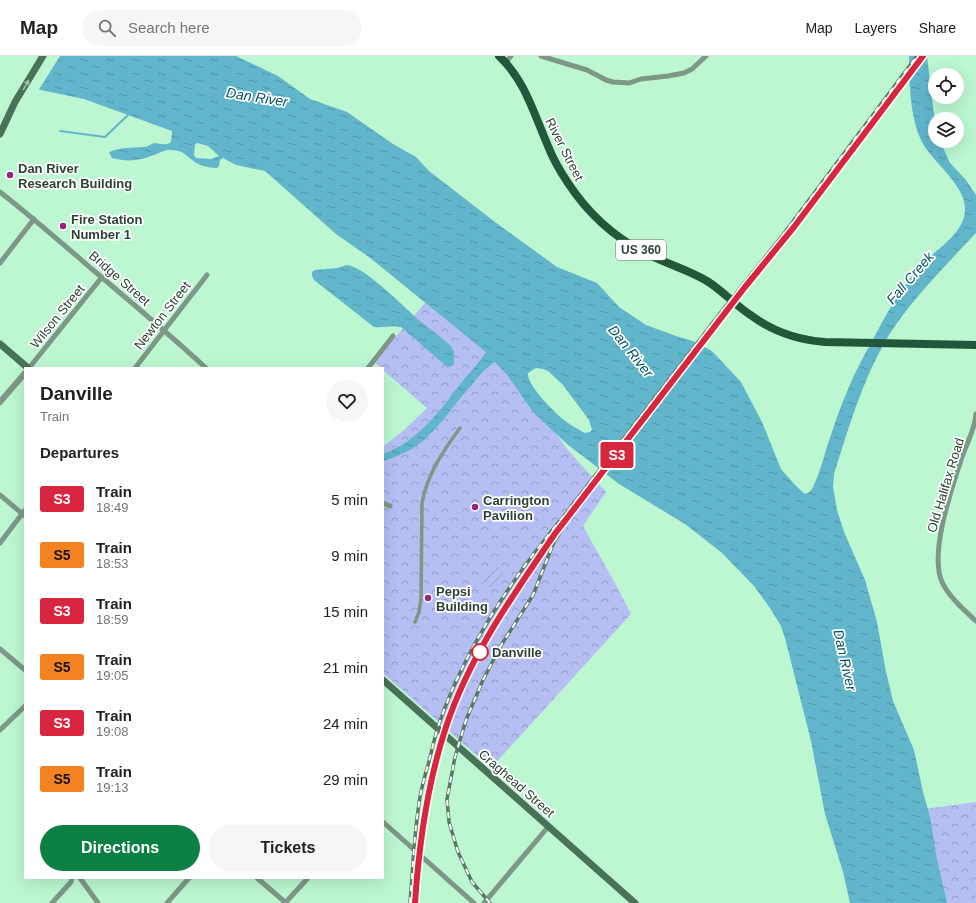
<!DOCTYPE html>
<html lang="en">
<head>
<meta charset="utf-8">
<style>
	body { margin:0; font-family:Helvetica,sans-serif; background:#f6f6f6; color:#202124; height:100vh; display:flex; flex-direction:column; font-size:15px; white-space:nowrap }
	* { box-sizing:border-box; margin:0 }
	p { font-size:13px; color:#757577 }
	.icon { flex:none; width:22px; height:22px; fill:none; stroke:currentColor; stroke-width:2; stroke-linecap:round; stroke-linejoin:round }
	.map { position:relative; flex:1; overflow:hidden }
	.panel { position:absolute; left:24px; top:311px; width:360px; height:512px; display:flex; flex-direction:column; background:#fff; border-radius:0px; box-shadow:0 4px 16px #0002 }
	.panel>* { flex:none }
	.badge { padding:0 8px; border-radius:3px; font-size:14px; line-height:26px }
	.tools { position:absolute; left:928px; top:12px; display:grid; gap:8px }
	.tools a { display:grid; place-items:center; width:36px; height:36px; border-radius:50%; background:#fff; box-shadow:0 4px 16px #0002; font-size:20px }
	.map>.badge { position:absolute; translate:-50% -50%; box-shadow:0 0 0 2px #fff }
	h2 { padding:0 16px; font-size:15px; line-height:36px }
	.round { display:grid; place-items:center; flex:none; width:42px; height:42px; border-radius:21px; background:#f6f6f6 }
	.head { display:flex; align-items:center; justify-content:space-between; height:68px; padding:0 16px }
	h1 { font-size:19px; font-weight:700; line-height:30px }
	.cta { display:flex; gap:8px; margin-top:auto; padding:8px 16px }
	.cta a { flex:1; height:46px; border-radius:24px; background:#0b8043; color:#fff; font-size:16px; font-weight:700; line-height:46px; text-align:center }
	.cta a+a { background:#f6f6f6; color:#202124 }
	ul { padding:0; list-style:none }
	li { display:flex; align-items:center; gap:12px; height:56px; padding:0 16px }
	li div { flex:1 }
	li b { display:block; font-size:15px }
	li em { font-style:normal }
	li .badge { min-width:44px; font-weight:700; text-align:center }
	header { display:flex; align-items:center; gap:24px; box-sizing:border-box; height:56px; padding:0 20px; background:#fff; border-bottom:1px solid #e0e0e0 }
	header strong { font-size:19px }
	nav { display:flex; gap:22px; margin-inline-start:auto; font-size:14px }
	.search { width:280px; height:36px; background:#f6f6f6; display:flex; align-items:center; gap:10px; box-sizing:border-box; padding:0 14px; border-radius:22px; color:#757577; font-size:15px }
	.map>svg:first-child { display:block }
	.park { fill:url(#park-crowns) }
	.garden { fill:url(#garden-furrows) }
	.water { fill:url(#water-ripples); fill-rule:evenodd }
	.pier { fill:#bcf7d1 }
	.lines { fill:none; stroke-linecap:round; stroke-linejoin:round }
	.stream { stroke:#61b6cc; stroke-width:2 }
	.pedestrian { stroke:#7d9887; stroke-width:3.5 }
	.minor { stroke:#7d9887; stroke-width:5 }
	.tertiary { stroke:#7d9887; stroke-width:6 }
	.secondary { stroke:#4a7259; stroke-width:7 }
	.primary { stroke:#23573a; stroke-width:8 }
	.rail-casing { stroke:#587a64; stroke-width:3.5 }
	.rail { stroke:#fff; stroke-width:2; stroke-dasharray:6; stroke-linecap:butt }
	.oneway { fill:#a4b8ac }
	.line-casing { stroke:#fff; stroke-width:9 }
	.line { stroke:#d7263d; stroke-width:6 }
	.poi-dot { fill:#972482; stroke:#fff; stroke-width:1.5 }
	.stop-dot { fill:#fff; stroke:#d7263d; stroke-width:2 }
	.labels { text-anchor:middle; stroke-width:3.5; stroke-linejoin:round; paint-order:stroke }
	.shield { fill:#fff; stroke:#6b7b71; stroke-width:1 }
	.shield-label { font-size:12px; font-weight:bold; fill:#2b4334 }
	.street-label { font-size:13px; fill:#2b4334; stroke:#fff }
	.poi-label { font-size:13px; font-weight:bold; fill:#2b4334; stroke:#fff; text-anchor:start }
	.stop-label { font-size:13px; font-weight:bold; fill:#2b4334; stroke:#fff; text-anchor:start }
	.water-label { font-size:14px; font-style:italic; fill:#055362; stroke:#fff }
</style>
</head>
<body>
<header>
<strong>Map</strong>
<div class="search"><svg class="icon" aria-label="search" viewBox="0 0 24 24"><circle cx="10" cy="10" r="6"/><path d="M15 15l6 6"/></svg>Search here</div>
<nav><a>Map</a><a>Layers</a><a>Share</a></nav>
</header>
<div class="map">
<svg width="976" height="847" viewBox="0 0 976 847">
	<defs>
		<pattern id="park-crowns" width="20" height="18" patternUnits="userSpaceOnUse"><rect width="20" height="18" fill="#b5bff3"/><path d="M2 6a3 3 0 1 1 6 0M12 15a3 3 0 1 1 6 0" fill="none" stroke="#939dc6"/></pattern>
		<pattern id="garden-furrows" width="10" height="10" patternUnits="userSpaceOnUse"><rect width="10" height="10" fill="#b5bff3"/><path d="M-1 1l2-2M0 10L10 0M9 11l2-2" fill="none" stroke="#939dc6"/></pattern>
		<pattern id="water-ripples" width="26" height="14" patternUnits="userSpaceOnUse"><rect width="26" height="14" fill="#61b6cc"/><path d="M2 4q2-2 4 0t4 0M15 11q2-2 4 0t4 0" fill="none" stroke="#5096a6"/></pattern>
	</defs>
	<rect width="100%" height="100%" fill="#bcf7d1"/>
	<g class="park">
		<path d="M432,239L528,338L567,393L606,436L583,470L616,529L631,558L491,712L383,617V391L403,375L427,352L383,314V312H381L374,306Z"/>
		<path d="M976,746V847H944L923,753Z"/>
	</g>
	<path class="garden" d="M495,508L504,515L492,533L482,525Z"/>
	<g class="water">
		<path d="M0,0H236L278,20L310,43L347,56L393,88L416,101L429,115L495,166L557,211L597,227L619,251L646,269L676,280L693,285L712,295L741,326L762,366L781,413L796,430L805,438C808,437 811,435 812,433C821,416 826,391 833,373C843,343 855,315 871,287C886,259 902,228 926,205C940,190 964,177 965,154C966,129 933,107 922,86C910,62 909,26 909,0H927L935,67V85H940L950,107L966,124L976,139V177C947,208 912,243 889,279C863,322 849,371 834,418L833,431L837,454L844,476L865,524L877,566L886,616L893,645L914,694L923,736L930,761L937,803L947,847H850L843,816L825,758L811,685L785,582L781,570L770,552L754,530L722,497L685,468L619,428L567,388L533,356L508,320L495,306C485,312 478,321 471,330C455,347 442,368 424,384C413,394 397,401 383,405V398C417,386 440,355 461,327C469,317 479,307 486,296L369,201L336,178L265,115L236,109L223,102L220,104L219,110L217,112C209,112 197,109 191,103C183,97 183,95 172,94C166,93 160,97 154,99C140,105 127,106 112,102L109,96C121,91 131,92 144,91C148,91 152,87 155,87C162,88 165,90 171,86L172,75L84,43L12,28ZM197,87L208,90L219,100L211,103L196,102L194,99L195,89ZM536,312L543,313L548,315L563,329L589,364L592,374L590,376L585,377C578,373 570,369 564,364C554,356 526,328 528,317Z"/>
		<path d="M347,209C364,210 405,252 420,265C430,273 441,281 451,290L454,296V309L449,311L445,309L401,271C392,269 384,272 374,271L314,224L312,220V216L315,214L337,212Z"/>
	</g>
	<path class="pier" d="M0,0H60L38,35L0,29Z"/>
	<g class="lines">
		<path class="stream" d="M60,75L105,81L129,58"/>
		<path class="pedestrian" d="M415,566L419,556L421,543L422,447C427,419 443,395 460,372"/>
		<g class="minor">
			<path d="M541,0L587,14L606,24L613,26L629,27L641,23L668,20L684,17L692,13L706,0"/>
			<path d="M506,6L511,0"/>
			<path d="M0,136C32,161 63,188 93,214C131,246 169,278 206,312"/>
			<path d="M0,207L34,163"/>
			<path d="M29,312L102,221"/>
			<path d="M135,312L207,219"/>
			<path d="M368,312L393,280"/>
			<path d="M976,358C975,374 967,386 962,401C952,431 929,497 942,526C949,541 964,554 976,565"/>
			<path d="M0,439L25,460"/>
			<path d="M383,447L390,450"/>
			<path d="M0,487L25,454"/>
			<path d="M0,593L25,614"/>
			<path d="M0,674L25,650"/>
			<path d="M383,766L474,847"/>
			<path d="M80,822L98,847"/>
			<path d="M257,822L286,847"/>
			<path d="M52,847L71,826L72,822"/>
			<path d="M167,847L189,822"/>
			<path d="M285,847L308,822"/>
			<path d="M484,847L548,771"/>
		</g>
		<path class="tertiary" d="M0,346L25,317"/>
		<g class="secondary">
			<path d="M0,78L15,46L43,0"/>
			<path d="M0,288L28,312"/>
			<path d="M383,624L635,847"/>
		</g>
		<path class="primary" d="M499,0C525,24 534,58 548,90C553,103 560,115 568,127C587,156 613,180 643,196C664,207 687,213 707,225C723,235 736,250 752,260C774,276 799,284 825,286L976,289"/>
		<g class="rail-casing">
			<g id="rail">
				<path d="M420,787C425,748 433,707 447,669C470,606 507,548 545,493"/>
				<path d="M410,847C413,812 414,776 420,741C422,730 425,719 428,709C432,694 435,679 440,665C467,588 515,518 567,456L721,256L782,180L917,0"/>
				<path d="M490,847L472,826L458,796L449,766L447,743L455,701L466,664L483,624L500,591L533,539L554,486L571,459"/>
			</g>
		</g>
		<use href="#rail" class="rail"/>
	</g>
	<defs><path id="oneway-solid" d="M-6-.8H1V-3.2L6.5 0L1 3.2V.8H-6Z"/></defs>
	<use class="oneway" href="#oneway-solid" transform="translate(26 29) rotate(-60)"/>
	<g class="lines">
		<g class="line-casing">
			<path id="line" d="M415,847C419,787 427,728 446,671C469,601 513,539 554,479L745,231L794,171L923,0"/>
		</g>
		<use href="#line" class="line"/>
	</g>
	<g class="poi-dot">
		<circle cx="10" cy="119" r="4"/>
		<circle cx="63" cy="170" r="4"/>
		<circle cx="475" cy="451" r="4"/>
		<circle cx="428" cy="542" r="4"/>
	</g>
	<circle class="stop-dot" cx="480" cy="596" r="8"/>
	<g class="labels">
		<rect class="shield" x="616" y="184" width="50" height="20" rx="3"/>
		<g class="shield-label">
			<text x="641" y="198">US 360</text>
		</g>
		<g class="street-label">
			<text transform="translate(565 93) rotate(63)" y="5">River Street</text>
			<text transform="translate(120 222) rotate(41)" y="5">Bridge Street</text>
			<text transform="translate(162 259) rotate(-52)" y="5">Newton Street</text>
			<text transform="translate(57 260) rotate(-51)" y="5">Wilson Street</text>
			<text transform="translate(945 429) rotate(-73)" y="5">Old Halifax Road</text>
			<text transform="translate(517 727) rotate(41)" y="5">Craghead Street</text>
		</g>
		<g class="poi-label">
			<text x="18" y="117">Dan River<tspan x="18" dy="15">Research Building</tspan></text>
			<text x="71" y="168">Fire Station<tspan x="71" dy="15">Number 1</tspan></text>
			<text x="483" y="449">Carrington<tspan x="483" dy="15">Pavilion</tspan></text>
			<text x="436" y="540">Pepsi<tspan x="436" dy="15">Building</tspan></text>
		</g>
		<g class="stop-label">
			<text x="492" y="601">Danville</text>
		</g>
		<g class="water-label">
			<text transform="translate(257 41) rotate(9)" y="5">Dan River</text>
			<text transform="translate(910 222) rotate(-49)" y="5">Fall Creek</text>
			<text transform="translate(631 295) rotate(51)" y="5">Dan River</text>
			<text transform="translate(845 604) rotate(77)" y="5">Dan River</text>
		</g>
	</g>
</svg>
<div class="tools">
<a><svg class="icon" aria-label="locate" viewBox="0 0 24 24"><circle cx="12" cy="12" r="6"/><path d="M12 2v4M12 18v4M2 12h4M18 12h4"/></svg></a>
<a><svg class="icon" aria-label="layers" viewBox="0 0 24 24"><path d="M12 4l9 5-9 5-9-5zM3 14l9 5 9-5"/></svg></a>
</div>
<b class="badge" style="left:617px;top:399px;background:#d7263d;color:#fff">S3</b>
<section class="panel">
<div class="head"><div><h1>Danville</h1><p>Train</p></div><a class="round"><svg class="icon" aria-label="heart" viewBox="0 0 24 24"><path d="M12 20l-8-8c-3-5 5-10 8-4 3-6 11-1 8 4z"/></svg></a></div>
<h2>Departures</h2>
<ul>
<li><span class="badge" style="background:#d7263d;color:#fff">S3</span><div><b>Train</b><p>18:49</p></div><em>5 min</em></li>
<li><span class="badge" style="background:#f58220;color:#111">S5</span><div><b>Train</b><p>18:53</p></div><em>9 min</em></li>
<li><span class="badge" style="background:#d7263d;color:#fff">S3</span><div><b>Train</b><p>18:59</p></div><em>15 min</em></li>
<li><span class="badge" style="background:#f58220;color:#111">S5</span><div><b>Train</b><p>19:05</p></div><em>21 min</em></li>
<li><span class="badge" style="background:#d7263d;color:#fff">S3</span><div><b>Train</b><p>19:08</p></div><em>24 min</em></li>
<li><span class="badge" style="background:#f58220;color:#111">S5</span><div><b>Train</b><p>19:13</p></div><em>29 min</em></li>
</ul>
<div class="cta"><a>Directions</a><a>Tickets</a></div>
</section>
</div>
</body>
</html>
